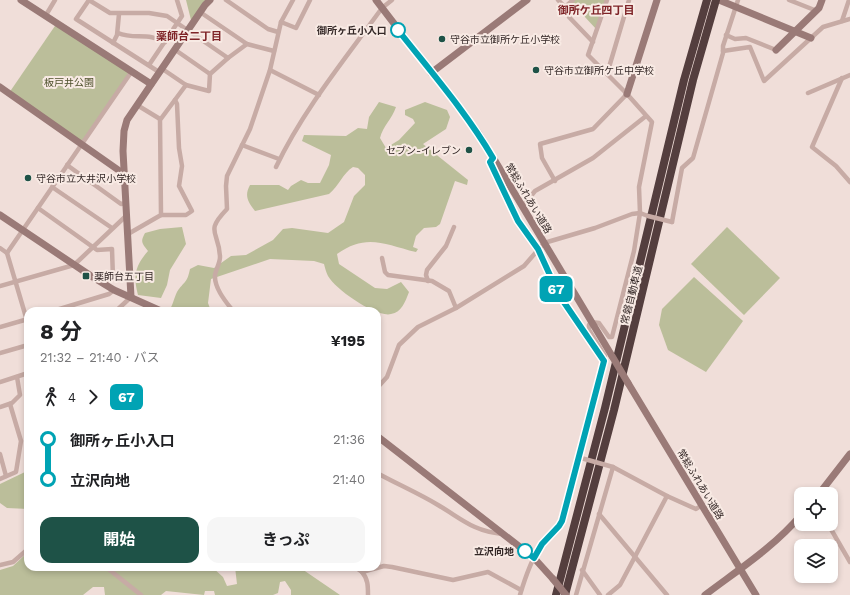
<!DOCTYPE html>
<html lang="ja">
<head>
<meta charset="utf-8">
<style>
	body { margin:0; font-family:"Work Sans","Noto Sans JP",sans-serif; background:#f6f6f6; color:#202124; height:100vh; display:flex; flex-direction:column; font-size:15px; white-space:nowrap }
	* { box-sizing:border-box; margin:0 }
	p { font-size:13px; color:#757577 }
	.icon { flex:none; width:22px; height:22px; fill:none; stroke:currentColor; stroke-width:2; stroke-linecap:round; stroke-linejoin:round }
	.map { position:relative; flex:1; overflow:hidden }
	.panel { position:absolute; left:24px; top:307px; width:357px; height:264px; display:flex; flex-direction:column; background:#fff; border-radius:12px; box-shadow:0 2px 6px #0003 }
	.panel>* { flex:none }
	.badge { padding:0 8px; border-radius:6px; font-size:14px; line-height:26px }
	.fabs { position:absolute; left:794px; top:487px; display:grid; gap:8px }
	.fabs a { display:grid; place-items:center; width:44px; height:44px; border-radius:8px; background:#fff; box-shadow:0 2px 6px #0003; font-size:20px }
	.map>.badge { position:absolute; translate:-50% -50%; box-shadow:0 0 0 2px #fff }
	.legs { display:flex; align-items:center; gap:6px; height:44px; padding:0 16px; font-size:13px }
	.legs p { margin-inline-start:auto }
	.summary { display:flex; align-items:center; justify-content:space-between; height:68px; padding:0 16px }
	h1 { font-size:22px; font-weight:700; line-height:30px }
	.primary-button { display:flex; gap:8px; margin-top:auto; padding:8px 16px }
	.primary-button a { flex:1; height:46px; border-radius:12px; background:#1e5247; color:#fff; font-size:16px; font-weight:700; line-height:46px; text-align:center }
	.primary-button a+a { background:#f6f6f6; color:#202124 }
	ul { padding:0 16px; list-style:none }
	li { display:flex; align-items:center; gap:14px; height:40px; font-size:15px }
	li i { display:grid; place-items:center; width:6px; height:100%; margin:0 5px; background:currentColor }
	li i::after { content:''; width:10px; height:10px; margin:-5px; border:3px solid; border-radius:50%; background:#fff }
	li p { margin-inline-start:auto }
	li:first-child i { background:linear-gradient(#0000 50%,currentColor 0) }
	li:last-child i { background:linear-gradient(currentColor 50%,#0000 0) }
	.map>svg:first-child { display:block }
	.green { fill:#bbbe9a }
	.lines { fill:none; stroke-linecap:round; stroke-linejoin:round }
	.street { stroke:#c7aba5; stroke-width:4.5 }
	.secondary { stroke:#9a7a77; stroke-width:7 }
	.highway { stroke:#543e3e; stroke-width:8 }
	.street-bridge { stroke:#c7aba5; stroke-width:4.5 }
	.secondary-bridge { stroke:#9a7a77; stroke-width:7 }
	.line-1-casing { stroke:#fff; stroke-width:9 }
	.line-1 { stroke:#00a3b4; stroke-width:6 }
	.stop-1-dot { fill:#fff; stroke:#00a3b4; stroke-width:2 }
	.poi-dot { fill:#1e5247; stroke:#f8eae4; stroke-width:1.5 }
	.labels { text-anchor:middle; stroke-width:4; stroke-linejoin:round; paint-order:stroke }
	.stop-label { font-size:10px; font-weight:bold; fill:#332726; stroke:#f8eae4; text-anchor:end }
	.poi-label { font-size:10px; fill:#332726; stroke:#f8eae4; text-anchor:start }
	.park-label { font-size:10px; fill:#4d502b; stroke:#f8eae4 }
	.street-label { font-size:10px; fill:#332726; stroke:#f8eae4 }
	.neighbourhood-label { font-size:11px; font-weight:bold; fill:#7e2327; stroke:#f8eae4 }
</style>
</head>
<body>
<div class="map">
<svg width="850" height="595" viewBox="0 0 850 595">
	<rect width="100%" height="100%" fill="#f0ded9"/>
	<g class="green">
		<path d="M186,0H210L192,24Z"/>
		<path d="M573,0H607L597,30L571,2Z"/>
		<path d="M57,23L132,71L82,144L9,93Z"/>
		<path d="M379,102L396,107C392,119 383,126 380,138L386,148L399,140L415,123L413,119L405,115V110L425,102L447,110L450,117L446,129L423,144L468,180L467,185L455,181L440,224L436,227L424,228L416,236L413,247L418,249L416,252C384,244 366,233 337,254L339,264L375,288L387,289L401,282L409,292C405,302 402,312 391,314C377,318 336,290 328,276C326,272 325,268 324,264L314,261L270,259L211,279L208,303L211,311H169C173,305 174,298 177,292C184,281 187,284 190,269L198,265L214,268L231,256L246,255L273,240L283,229L292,228L328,233L344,222L354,196L365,185V175L358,168L353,167C343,173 339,186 329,194L255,211C248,202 244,196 250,185H279L288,190L291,186L301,180L308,183H320L329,165L331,155L302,141L304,135L346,136L358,128L367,129L369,117Z"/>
		<path d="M182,227L186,244L170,270L167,285L161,298L138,295C133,276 135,266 148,251C142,243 140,242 145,233L160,229Z"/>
		<path d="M727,227L780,278L744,315L691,264Z"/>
		<path d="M694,277L743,321L706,372L668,350L659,325L662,309Z"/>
		<path d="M25,472H28V509L7,508L0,503V484Z"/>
		<path d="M28,552V567H212L223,577L227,586L237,584L235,567H299L340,595H291V590L285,581L280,582L278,593L273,595H215L214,591H205L204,595L166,591L161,595H105L104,587H93L83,595H0V570L13,566Z"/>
	</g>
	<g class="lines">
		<g class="street">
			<path d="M89,0L110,13H149L167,16L228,58"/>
			<path d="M89,0L76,19L159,72"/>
			<path d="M226,0L268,29L278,32"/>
			<path d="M558,0L565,7L569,17L593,42"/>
			<path d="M789,0L817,11"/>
			<path d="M565,7L573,0"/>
			<path d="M200,12L247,44"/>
			<path d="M46,15L55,0"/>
			<path d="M842,21L849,0"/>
			<path d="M281,22L296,28L310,0"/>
			<path d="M118,33C134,40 148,32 165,42"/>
			<path d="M726,35L735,39L746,38L776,50"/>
			<path d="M113,43L117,35L119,14"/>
			<path d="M174,49L210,74"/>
			<path d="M723,51L750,47L764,81L823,27L850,19"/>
			<path d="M149,65L182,16L177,0"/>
			<path d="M161,68L186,85L209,91L210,74L228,58L247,44L274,51"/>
			<path d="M270,70L319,95"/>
			<path d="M607,74L629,0"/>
			<path d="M842,78L812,147L836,166L850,182"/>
			<path d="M808,93L850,75"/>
			<path d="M137,105L160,119"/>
			<path d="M242,145L279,159"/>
			<path d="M493,158L490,162L519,221L538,249L559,295L604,361L579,457"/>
			<path d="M67,165L121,204L126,203"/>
			<path d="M276,167C303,110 345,59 382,8L392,0"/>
			<path d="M555,181L542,158L540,144L593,129L627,94"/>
			<path d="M52,187L112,228"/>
			<path d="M522,207L535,191L593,158L646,116"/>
			<path d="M38,208L97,250L112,249L113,278L103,283"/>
			<path d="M161,215H186L192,211L179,186L182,166L179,148L177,104L175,100"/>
			<path d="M672,222L682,168L693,158L723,53V46L738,0"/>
			<path d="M128,234L161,215L160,120L186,85"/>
			<path d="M0,248L7,253L28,324"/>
			<path d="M7,253L132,71"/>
			<path d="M382,258L385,272L388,275L432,281L449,291L456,308"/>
			<path d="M428,281L426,275L427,270L446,246L454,227"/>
			<path d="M0,286L74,265L127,215"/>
			<path d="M53,311L109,294L114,290"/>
			<path d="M116,311L131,297"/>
			<path d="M233,311C226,302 214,288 215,275C216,269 220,263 220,257C219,230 204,233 227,209L226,186L227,176L250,129L270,70L281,22L293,0"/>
			<path d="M0,327L28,319"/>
			<path d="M0,353L28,345"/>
			<path d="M604,361L605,356L589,330V325L591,322L599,323L609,337H612L634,251L640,213L639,187L652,122L627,94L588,55L607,0"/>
			<path d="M0,382L28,373"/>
			<path d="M377,388L387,377L399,345L418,327L456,308L524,266L544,243L595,228L632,214L640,213L648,216"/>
			<path d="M0,407L12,403L20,395L17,377"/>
			<path d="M0,454L6,476"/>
			<path d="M377,473C397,484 418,493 438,505C462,519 473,531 502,534"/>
			<path d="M0,479L16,472L21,441L10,404"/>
			<path d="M599,514L667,595"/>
			<path d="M828,524L850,562"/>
			<path d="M0,565L13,562L28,549"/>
			<path d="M106,567L141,595"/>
			<path d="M355,567L362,572L384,566L392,567L453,580L488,572L521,590"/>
			<path d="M582,570L600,595"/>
			<path d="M362,572C368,579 368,586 368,595"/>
			<path d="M520,595C525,578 531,560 541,545C547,536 557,531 562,521L579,457L581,458"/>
			<path d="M576,595L613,467L667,496L696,509L702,505"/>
			<path d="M608,595L620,585L667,496"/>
		</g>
		<g class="secondary">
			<path d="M21,0L151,84"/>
			<path d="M376,0L479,134L612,356"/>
			<path d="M719,0L811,38"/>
			<path d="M776,50L819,8L822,0"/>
			<path d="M431,73L527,0"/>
			<path d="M0,87L124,174"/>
			<path d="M627,94L657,0"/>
			<path d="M0,215L91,276L114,290L161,311"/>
			<path d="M131,297L123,151L124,131L127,120L205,5L210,0"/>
			<path d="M628,383L756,595"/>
			<path d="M377,436L534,558L553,579"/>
			<path d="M819,494L850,454"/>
			<path d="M705,595C738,570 774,547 801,515"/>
		</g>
		<g class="highway">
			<path d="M556,595L605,408L684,80L707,0"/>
			<path d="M565,595L614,410L693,80L716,0"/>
		</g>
		<g class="street-bridge">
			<path d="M648,216L672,222"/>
			<path d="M581,458L613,467"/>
		</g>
		<g class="secondary-bridge">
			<path d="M612,356L628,383"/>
			<path d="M553,579L566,595"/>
		</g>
	</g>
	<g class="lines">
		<g class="line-1-casing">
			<path id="line-1" d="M398,30C431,72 466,112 493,158L490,162L518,221L538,249L559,295L604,361L562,521L559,526L542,544L534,558L525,551"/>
		</g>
		<use href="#line-1" class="line-1"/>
	</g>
	<g class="stop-1-dot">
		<circle cx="398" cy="30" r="7"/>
		<circle cx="525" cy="551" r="7"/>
	</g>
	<g class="poi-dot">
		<circle cx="442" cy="39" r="4"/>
		<circle cx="536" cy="70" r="4"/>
		<circle cx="469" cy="150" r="4"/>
		<circle cx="28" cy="178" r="4"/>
		<rect x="82" y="272" width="8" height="8" rx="2"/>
	</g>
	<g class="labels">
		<g class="stop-label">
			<text x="387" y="34">御所ヶ丘小入口</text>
			<text x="514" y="555">立沢向地</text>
		</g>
		<g class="poi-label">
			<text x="450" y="43">守谷市立御所ケ丘小学校</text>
			<text x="544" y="74">守谷市立御所ケ丘中学校</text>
			<text x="461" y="154" text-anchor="end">セブン-イレブン</text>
			<text x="36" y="182">守谷市立大井沢小学校</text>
			<text x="94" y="280">薬師台五丁目</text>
		</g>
		<g class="park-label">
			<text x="69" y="86">板戸井公園</text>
		</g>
		<g class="street-label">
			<text transform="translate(529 198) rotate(59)" y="4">常総ふれあい道路</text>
			<text transform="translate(631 295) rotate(-76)" y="4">常磐自動車道</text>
			<text transform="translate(701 484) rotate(59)" y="4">常総ふれあい道路</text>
		</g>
		<g class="neighbourhood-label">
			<text x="596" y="14">御所ケ丘四丁目</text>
			<text x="189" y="40">薬師台二丁目</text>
		</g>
	</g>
</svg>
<div class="fabs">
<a><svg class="icon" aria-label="locate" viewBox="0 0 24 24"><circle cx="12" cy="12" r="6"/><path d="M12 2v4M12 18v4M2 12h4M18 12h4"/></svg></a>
<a><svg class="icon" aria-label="layers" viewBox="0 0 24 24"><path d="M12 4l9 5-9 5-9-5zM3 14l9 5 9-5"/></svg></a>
</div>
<b class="badge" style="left:556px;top:289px;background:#00a3b4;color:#fff">67</b>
<section class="panel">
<div class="summary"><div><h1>8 分</h1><p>21:32 – 21:40 · バス</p></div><b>¥195</b></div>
<div class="legs"><svg class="icon" aria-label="walk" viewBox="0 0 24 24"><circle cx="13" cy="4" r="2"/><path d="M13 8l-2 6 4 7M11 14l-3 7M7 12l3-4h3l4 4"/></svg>4<svg class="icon" aria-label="forward" viewBox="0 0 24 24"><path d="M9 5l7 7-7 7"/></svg><b class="badge" style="background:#00a3b4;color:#fff">67</b></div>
<ul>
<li><i style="color:#00a3b4"></i><b>御所ヶ丘小入口</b><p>21:36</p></li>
<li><i style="color:#00a3b4"></i><b>立沢向地</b><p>21:40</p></li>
</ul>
<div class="primary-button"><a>開始</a><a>きっぷ</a></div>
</section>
</div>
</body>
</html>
